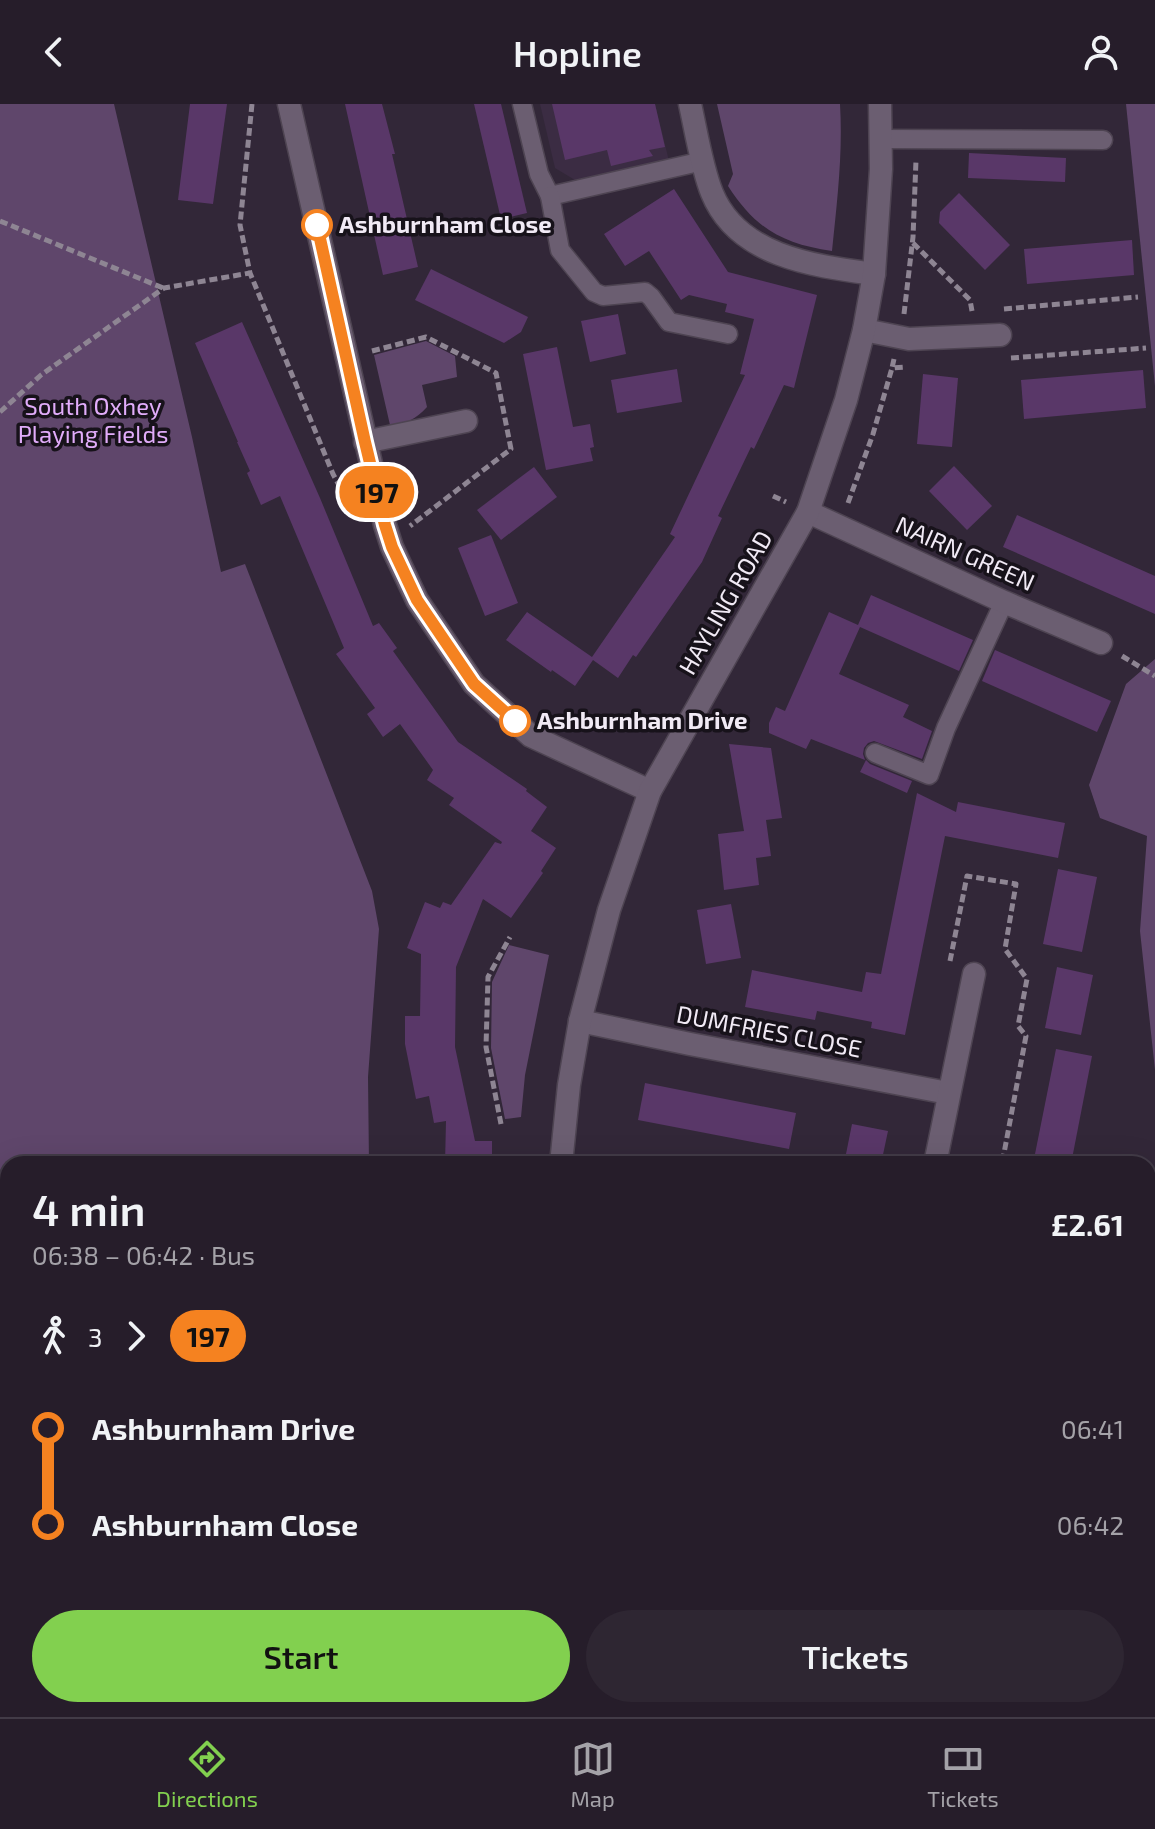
<!DOCTYPE html>
<html lang="en">
<head>
<meta charset="utf-8">
<style>
	body { margin:0; font-family:"Exo 2",sans-serif; background:#2e2632; color:#f1f3f6; height:100vh; display:flex; flex-direction:column; font-size:30px; white-space:nowrap }
	* { box-sizing:border-box; margin:0 }
	p { font-size:26px; color:#a4a2a8 }
	.icon { flex:none; width:44px; height:44px; fill:none; stroke:currentColor; stroke-width:2; stroke-linecap:round; stroke-linejoin:round }
	.map { position:relative; flex:1; overflow:hidden }
	.details { position:absolute; left:0px; top:1052px; width:1156px; height:562px; display:flex; flex-direction:column; background:#261d2a; border-radius:24px 24px 0 0; box-shadow:0 8px 32px #0002,0 0 0 2px #423b47 }
	.details>* { flex:none }
	.badge { padding:0 16px; border-radius:26px; font-size:28px; line-height:52px }
	.map>.badge { position:absolute; translate:-50% -50%; box-shadow:0 0 0 4px #fff }
	.legs { display:flex; align-items:center; gap:12px; height:88px; padding:0 32px; font-size:26px }
	.legs p { margin-inline-start:auto }
	.headline { display:flex; align-items:center; justify-content:space-between; height:136px; padding:0 32px }
	h1 { font-size:44px; font-weight:600; line-height:60px }
	.action { display:flex; gap:16px; margin-top:auto; padding:16px 32px }
	.action a { flex:1; height:92px; border-radius:48px; background:#82d04f; color:#111; font-size:32px; font-weight:600; line-height:92px; text-align:center }
	.action a+a { background:#2e2632; color:#f1f3f6 }
	ul { padding:0 32px; list-style:none }
	li { display:flex; align-items:center; gap:28px; height:96px; font-size:30px }
	li i { display:grid; place-items:center; width:12px; height:100%; margin:0 10px; background:currentColor }
	li i::after { content:''; width:20px; height:20px; margin:-10px; border:6px solid; border-radius:50%; background:#261d2a }
	li p { margin-inline-start:auto }
	li:first-child i { background:linear-gradient(#0000 50%,currentColor 0) }
	li:last-child i { background:linear-gradient(currentColor 50%,#0000 0) }
	header { display:flex; justify-content:space-between; align-items:center; height:104px; padding:0 32px; background:#261d2a; font-size:36px; font-weight:600 }
	.tab-bar { display:flex; justify-content:space-around; align-items:center; height:112px; border-top:2px solid #423b47; background:#261d2a; font-size:22px; color:#a4a2a8 }
	.tab-bar a { display:grid; justify-items:center; gap:4px }
	.tab-bar .current { color:#82d04f }
	.map>svg:first-child { display:block }
	.built { fill:#3b2c43 }
	.green { fill:#5f466b }
	.building { fill:#593768 }
	.lines { fill:none; stroke-linecap:round; stroke-linejoin:round }
	.service-casing { stroke:#4e4452; stroke-width:21 }
	.minor-casing { stroke:#4e4452; stroke-width:25 }
	.tertiary-casing { stroke:#4e4452; stroke-width:25 }
	.primary-casing { stroke:#4e4452; stroke-width:25 }
	.path { stroke:#8e8593; stroke-width:5; stroke-dasharray:8 4; stroke-linecap:butt }
	.service { stroke:#6b5e71; stroke-width:18 }
	.minor { stroke:#6b5e71; stroke-width:22 }
	.tertiary { stroke:#6b5e71; stroke-width:22 }
	.primary { stroke:#af86c2; stroke-width:22 }
	.line-1-casing { stroke:#fff; stroke-width:18 }
	.line-1 { stroke:#f58220; stroke-width:12 }
	.stop-1-dot { fill:#fff; stroke:#f58220; stroke-width:4 }
	.labels { text-anchor:middle; stroke-width:7; stroke-linejoin:round; paint-order:stroke }
	.stop-label { font-size:24px; font-weight:bold; fill:#f1eaf5; stroke:#17121a; text-anchor:start }
	.park-label { font-size:24px; fill:#e1acfa; stroke:#17121a }
	.street-label { font-size:24px; fill:#f1eaf5; stroke:#17121a }
</style>
</head>
<body>
<header><svg class="icon" aria-label="back" viewBox="0 0 24 24"><path d="M15 5l-7 7 7 7"/></svg>Hopline<svg class="icon" aria-label="person" viewBox="0 0 24 24"><circle cx="12" cy="8" r="4"/><path d="M4 21q1-7 8-7t8 7"/></svg></header>
<div class="map">
<svg width="1155" height="1613" viewBox="0 0 1155 1613">
	<rect width="100%" height="100%" fill="#322738"/>
	<path class="built" d="M540,0H655L669,57L575,76L555,64Z"/>
	<g class="green">
		<path d="M0,0H114L192,333L221,468L245,460L372,787L379,825L368,973L369,1060H8V1606H430L414,1613H0Z"/>
		<path d="M717,0H840C843,50 837,98 832,147C782,140 755,124 728,82L733,70Z"/>
		<path d="M1126,0H1155V282Z"/>
		<path d="M426,237L455,252L457,273L422,281L427,303C416,315 406,320 390,321L374,251Z"/>
		<path d="M1155,555V966L1140,827L1147,732L1100,714L1089,681L1126,580Z"/>
		<path d="M509,841L549,851L525,971L521,1013L505,1015L491,944L492,878Z"/>
	</g>
	<g class="building">
		<path d="M190,0H227L213,100L178,96Z"/>
		<path d="M345,0H382L395,50H392L418,163L383,171Z"/>
		<path d="M474,0H501L527,109L501,115Z"/>
		<path d="M552,0H655L665,43L649,46L653,52L611,62L607,46L565,56Z"/>
		<path d="M969,49L1066,54L1065,78L968,74Z"/>
		<path d="M674,85L728,168L817,191L794,284L784,281L754,345L751,343L718,412L722,414L702,458L636,553L633,551L618,574L593,556L575,582L552,566L551,568L506,536L527,508L592,553L675,433L670,430L745,271L740,270L754,215L725,208L727,200L689,191L681,196L649,147L625,162L604,130Z"/>
		<path d="M959,89L1010,141L985,166L939,119L940,108Z"/>
		<path d="M1132,136L1134,171L1027,180L1024,145Z"/>
		<path d="M431,165L528,213L521,228L504,239L415,196Z"/>
		<path d="M618,210L626,250L590,258L581,217Z"/>
		<path d="M242,218L320,394L373,522L379,519L397,544L393,547L458,638L527,685L526,687L547,703L531,727L556,744L541,767L543,769L511,814L483,795L456,863L455,943L475,1037H492V1060H445L446,1017L434,1019L429,992L416,995L405,940V912H420L421,850L407,844L425,798L440,804L443,798L451,801L495,738L501,740L502,738L449,701L454,694L427,676L433,666L400,620L383,633L367,610L375,604L336,550L344,544L280,392L261,401L247,369L250,367L237,338H238L195,239Z"/>
		<path d="M557,243L573,323L590,320L594,343L590,344L593,357L546,366L523,250Z"/>
		<path d="M677,265L682,298L617,309L611,276Z"/>
		<path d="M1143,266L1146,304L1024,315L1021,276Z"/>
		<path d="M923,270L958,274L952,343L917,340Z"/>
		<path d="M954,362L992,402L967,426L929,387Z"/>
		<path d="M534,363L557,393L501,436L477,406Z"/>
		<path d="M1017,411L1155,472V510L1003,443Z"/>
		<path d="M491,431L518,499L485,512L458,444Z"/>
		<path d="M871,491L973,536L959,567L860,523L839,570L909,601L903,613L932,627L922,655L874,637L868,639L864,644L863,650L865,656L811,635L806,645L769,629V619L776,603L785,607L829,508L858,521Z"/>
		<path d="M995,546L1111,597L1097,628L982,577Z"/>
		<path d="M729,640L771,644L782,714L766,716L771,752L756,754L759,781L724,786L718,730L744,727Z"/>
		<path d="M866,656L870,660L912,677L907,689L860,668Z"/>
		<path d="M917,689L956,708L958,698L1065,719L1058,754L945,732L905,931L871,924L872,918L817,907L815,916L745,903L752,866L862,888L866,868L881,870Z"/>
		<path d="M1058,765L1097,773L1082,848L1043,840Z"/>
		<path d="M731,800L741,854L706,860L697,806Z"/>
		<path d="M1057,863L1093,871L1081,931L1045,924Z"/>
		<path d="M1056,945L1092,952L1071,1060H1033Z"/>
		<path d="M645,979L796,1009L789,1045L638,1016Z"/>
		<path d="M852,1020L888,1027L881,1060H844Z"/>
	</g>
	<g class="lines">
		<g class="service-casing">
			<g id="service">
				<path d="M522,0L539,70L550,92L703,57"/>
				<path d="M881,35L1103,36"/>
				<path d="M550,92L560,146L594,188L603,192L645,188L651,193L669,218L728,230"/>
				<path d="M875,649L929,671L946,624L1004,498"/>
				<path d="M1148,1529L1152,1558"/>
			</g>
		</g>
		<g class="minor-casing">
			<g id="minor">
				<path d="M289,0L385,421L392,443L417,496L474,580L531,632L650,687"/>
				<path d="M690,0C696,27 702,65 712,89C738,153 815,162 874,170"/>
				<path d="M864,226L909,235L1000,231"/>
				<path d="M365,338L466,317"/>
				<path d="M808,408L1004,498L1101,539"/>
				<path d="M580,917L690,940L948,989"/>
				<path d="M935,1060L974,870"/>
				<path d="M1117,1606L1118,1613"/>
			</g>
		</g>
		<g class="tertiary-casing">
			<g id="tertiary">
				<path d="M561,1060L569,981L580,917L609,806L650,687L808,408L846,296L864,226L874,170L881,65L880,0"/>
				<path d="M613,1606L614,1613"/>
			</g>
		</g>
		<g class="primary-casing">
			<g id="primary">
				<path d="M1148,1558L1155,1557"/>
				<path d="M663,1613L711,1606"/>
			</g>
		</g>
		<g class="path">
			<path d="M252,0L240,121L250,169L333,370L354,409"/>
			<path d="M0,117L163,184"/>
			<path d="M913,139L970,196L972,207"/>
			<path d="M1004,205L1138,193"/>
			<path d="M904,210L913,133L916,56"/>
			<path d="M372,247L426,233L496,269L511,345L410,422"/>
			<path d="M1011,254L1146,244"/>
			<path d="M894,255L892,264L906,263"/>
			<path d="M0,308L41,271L164,184L250,169"/>
			<path d="M773,392L786,398"/>
			<path d="M848,399L873,330L892,264"/>
			<path d="M1122,552L1155,572"/>
			<path d="M950,857L967,772L1016,780L1005,845L1027,875L1018,922L1026,932L1002,1060"/>
			<path d="M501,1020L486,943L488,873L510,833"/>
		</g>
		<use href="#service" class="service"/>
		<use href="#minor" class="minor"/>
		<use href="#tertiary" class="tertiary"/>
		<use href="#primary" class="primary"/>
	</g>
	<g class="lines">
		<g class="line-1-casing">
			<path id="line-1" d="M317,121L365,338L385,421L392,443L417,496L474,580L515,617"/>
		</g>
		<use href="#line-1" class="line-1"/>
	</g>
	<g class="stop-1-dot">
		<circle cx="317" cy="121" r="14"/>
		<circle cx="515" cy="617" r="14"/>
	</g>
	<g class="labels">
		<g class="stop-label">
			<text x="339" y="129">Ashburnham Close</text>
			<text x="537" y="625">Ashburnham Drive</text>
		</g>
		<g class="park-label">
			<text x="93" y="311">South Oxhey<tspan x="93" dy="28">Playing Fields</tspan></text>
		</g>
		<g class="street-label">
			<text transform="translate(965 450) rotate(24)" y="8">NAIRN GREEN</text>
			<text transform="translate(726 499) rotate(-60)" y="8">HAYLING ROAD</text>
			<text transform="translate(769 928) rotate(11)" y="8">DUMFRIES CLOSE</text>
		</g>
	</g>
</svg>
<b class="badge" style="left:377px;top:388px;background:#f58220;color:#111">197</b>
<section class="details">
<div class="headline"><div><h1>4 min</h1><p>06:38 – 06:42 · Bus</p></div><b>£2.61</b></div>
<div class="legs"><svg class="icon" aria-label="walk" viewBox="0 0 24 24"><circle cx="13" cy="4" r="2"/><path d="M13 8l-2 6 4 7M11 14l-3 7M7 12l3-4h3l4 4"/></svg>3<svg class="icon" aria-label="forward" viewBox="0 0 24 24"><path d="M9 5l7 7-7 7"/></svg><b class="badge" style="background:#f58220;color:#111">197</b></div>
<ul>
<li><i style="color:#f58220"></i><b>Ashburnham Drive</b><p>06:41</p></li>
<li><i style="color:#f58220"></i><b>Ashburnham Close</b><p>06:42</p></li>
</ul>
<div class="action"><a>Start</a><a>Tickets</a></div>
</section>
</div>
<nav class="tab-bar">
<a class="current"><svg class="icon" aria-label="directions" viewBox="0 0 24 24"><path d="M12 3l9 9-9 9-9-9zM9 14v-3h6M13 9l2 2-2 2"/></svg>Directions</a>
<a><svg class="icon" aria-label="map" viewBox="0 0 24 24"><path d="M3 6l6-2 6 2 6-2v14l-6 2-6-2-6 2zM9 4v14M15 6v14"/></svg>Map</a>
<a><svg class="icon" aria-label="tickets" viewBox="0 0 24 24"><path d="M3 7h18v10H3zM15 7v10"/></svg>Tickets</a>
</nav>
</body>
</html>
